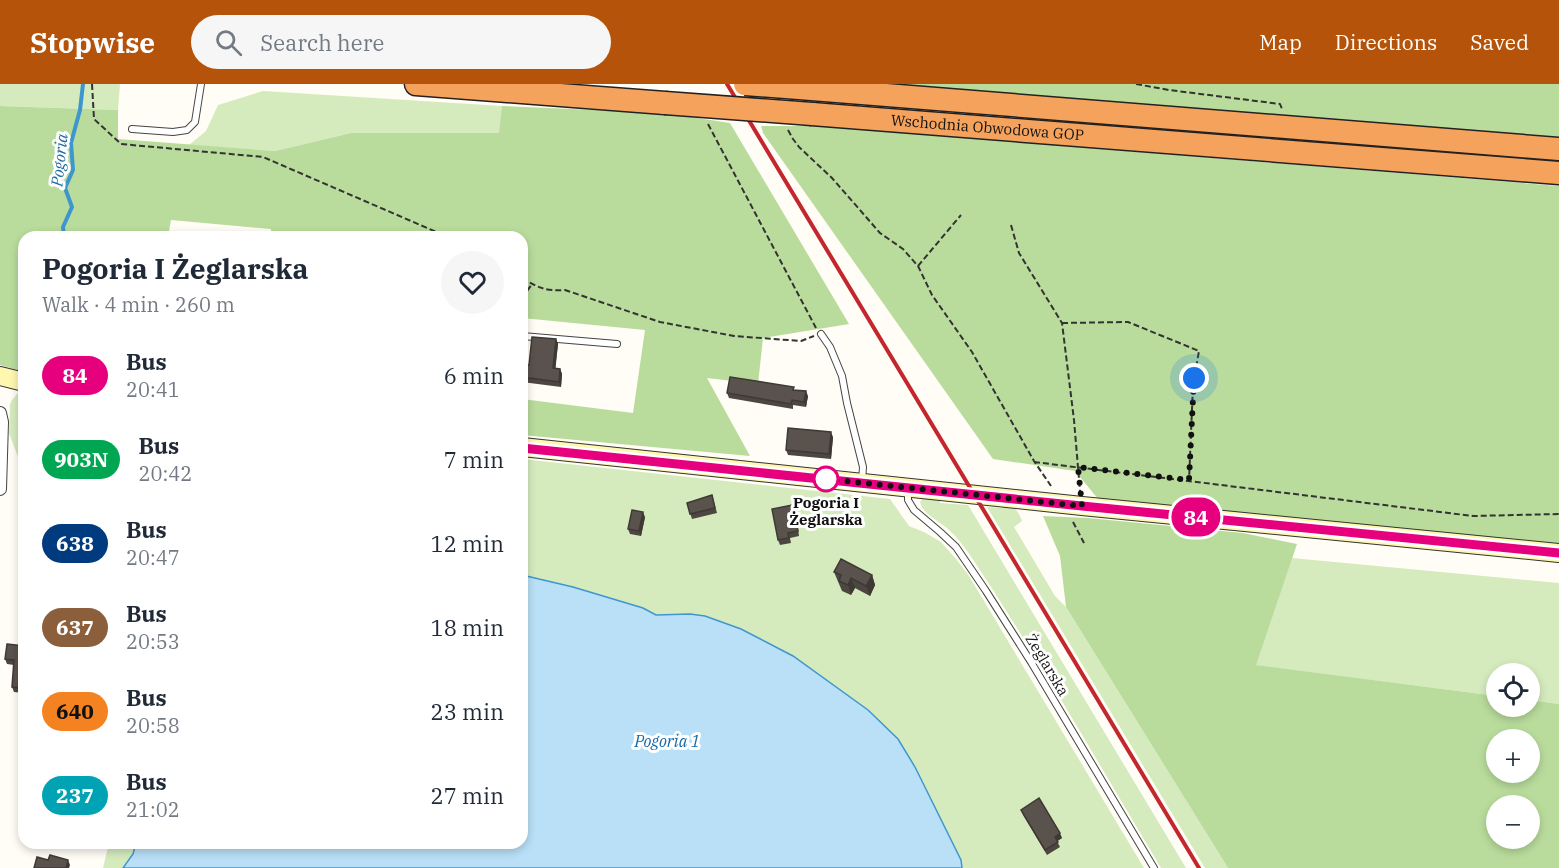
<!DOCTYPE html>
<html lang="en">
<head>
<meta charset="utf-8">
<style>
	body { margin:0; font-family:"IBM Plex Serif",serif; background:#f6f6f7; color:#1f2937; height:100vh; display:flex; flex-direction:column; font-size:22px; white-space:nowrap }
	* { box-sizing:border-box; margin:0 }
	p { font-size:20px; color:#747a83 }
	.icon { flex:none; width:33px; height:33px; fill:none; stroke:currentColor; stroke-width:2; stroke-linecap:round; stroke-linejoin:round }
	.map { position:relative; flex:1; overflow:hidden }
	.panel { position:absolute; left:18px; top:147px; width:510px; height:618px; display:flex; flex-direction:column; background:#fff; border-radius:18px; box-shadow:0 3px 9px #0003 }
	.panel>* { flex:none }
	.badge { padding:0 12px; border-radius:20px; font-size:21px; line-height:39px }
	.buttons { position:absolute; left:1486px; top:579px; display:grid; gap:12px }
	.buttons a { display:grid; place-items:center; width:54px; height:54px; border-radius:50%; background:#fff; box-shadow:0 3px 9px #0003; font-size:30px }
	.you { position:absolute; width:30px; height:30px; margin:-15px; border:4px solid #fff; border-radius:50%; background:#1a73e8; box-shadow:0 0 0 9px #1a73e833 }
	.map>.badge { position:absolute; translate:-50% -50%; box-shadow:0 0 0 3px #fff }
	.round { display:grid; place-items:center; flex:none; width:63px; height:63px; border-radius:32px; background:#f6f6f7 }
	.overview { display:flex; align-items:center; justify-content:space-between; height:102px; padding:0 24px }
	h1 { font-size:28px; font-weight:800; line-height:45px }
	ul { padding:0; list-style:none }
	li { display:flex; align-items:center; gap:18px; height:84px; padding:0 24px }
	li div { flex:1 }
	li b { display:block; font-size:22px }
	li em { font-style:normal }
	li .badge { min-width:66px; font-weight:700; text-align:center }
	header { display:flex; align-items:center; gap:36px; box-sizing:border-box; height:84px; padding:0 30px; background:#b45309; color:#fff }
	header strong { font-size:28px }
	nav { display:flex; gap:33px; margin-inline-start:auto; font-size:21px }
	.search { width:420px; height:54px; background:#f6f6f7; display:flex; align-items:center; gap:15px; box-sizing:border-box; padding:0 21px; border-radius:33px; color:#747a83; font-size:22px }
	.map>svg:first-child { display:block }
	.green { fill:#d5ebbd }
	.forest { fill:#b9dc9c; fill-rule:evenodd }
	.water { fill:#b9e0f7; stroke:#3f96cf; stroke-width:1.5 }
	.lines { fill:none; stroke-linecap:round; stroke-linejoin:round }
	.stream { stroke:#3f96cf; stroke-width:4 }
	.lane-casing { stroke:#444; stroke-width:8 }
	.street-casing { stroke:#444; stroke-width:14 }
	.secondary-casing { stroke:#333; stroke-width:20 }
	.highway-casing { stroke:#222; stroke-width:25 }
	.path { stroke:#333; stroke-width:2; stroke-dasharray:6 3; stroke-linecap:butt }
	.lane { stroke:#fff; stroke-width:6 }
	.street { stroke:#fff; stroke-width:12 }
	.secondary { stroke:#fff6b0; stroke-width:18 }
	.highway { stroke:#f5a25d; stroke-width:22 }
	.rail { stroke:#c4262e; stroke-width:4 }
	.highway-bridge-casing { stroke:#222; stroke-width:25; stroke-linecap:butt }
	.highway-bridge { stroke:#f5a25d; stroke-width:22 }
	.wall { fill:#4d4742 }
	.shaded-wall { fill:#3f3936 }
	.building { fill:#5a524d; stroke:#3f3936; stroke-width:1.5 }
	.line-casing { stroke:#fff; stroke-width:14 }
	.line { stroke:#e6007e; stroke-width:9 }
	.walk { stroke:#111; stroke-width:6; stroke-dasharray:0 10.8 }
	.stop-dot { fill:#fff; stroke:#e6007e; stroke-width:3 }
	.labels { text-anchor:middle; stroke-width:6; stroke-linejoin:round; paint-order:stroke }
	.street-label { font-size:15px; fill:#111; stroke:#fff }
	.stop-label { font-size:15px; font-weight:bold; fill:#111; stroke:#fff }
	.water-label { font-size:16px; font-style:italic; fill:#1768a6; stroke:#fff }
</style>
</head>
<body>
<header>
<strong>Stopwise</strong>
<div class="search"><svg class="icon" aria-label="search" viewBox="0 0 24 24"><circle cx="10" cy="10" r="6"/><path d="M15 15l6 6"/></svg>Search here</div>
<nav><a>Map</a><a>Directions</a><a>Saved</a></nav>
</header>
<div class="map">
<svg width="1559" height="784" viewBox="0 0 1559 784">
	<rect width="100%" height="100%" fill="#fffdf5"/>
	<g class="green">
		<path d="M0,0H120L118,26L0,22Z"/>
		<path d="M263,7L502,22L500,49H351L275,67L189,61L206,47L218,21Z"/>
		<path d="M17,310H24V389L9,349L10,320L12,316Z"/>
		<path d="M522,375L890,415L909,442L924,448L941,458L956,475L969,492L1144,784H962L961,776L868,626L793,572L741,545L705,532L690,530L656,531L643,524L573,503L522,491Z"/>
		<path d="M924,413L940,414V419L968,421L1186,784H1161C1099,680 1039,575 972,474C965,464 958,454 949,446C940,437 923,431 920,418Z"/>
		<path d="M1003,420C1014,422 1018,426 1022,437L1014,443L1055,512L1066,523L1228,784H1205L987,423L1002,424Z"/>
		<path d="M1292,474L1559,499V620L1530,616V590H1497V612L1255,581Z"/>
		<path d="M109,759H136L133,770L123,784H103Z"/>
	</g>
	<g class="forest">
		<path d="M866,0H1559V53Z"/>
		<path d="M0,22L118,26V55L275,67L351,49H499L502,22L665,29L730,39L849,240L763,254L758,300L707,294L750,372L522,351V315L633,329L645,246L522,234V153H271V145L171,136L168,153H24V288L0,281Z"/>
		<path d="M761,42H820L1559,102V461L1099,416L1075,387L993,375L763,49Z"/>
		<path d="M1043,432L1088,434L1243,449L1297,460L1256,581L1497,612V622H1530V616L1559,620V784H1228L1066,523L1060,472ZM1497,656H1530V688H1497ZM1497,722H1530V754H1497Z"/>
	</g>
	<path class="water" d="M522,491L573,503L643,524L656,531L690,530L705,532L741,545L793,572L868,626L898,655L915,683L961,776L962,784H123L133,770L136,759H522Z"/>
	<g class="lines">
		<path class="stream" d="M64,153L63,143L72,123L65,104L73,86L71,59L80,26L83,0"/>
		<g class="lane-casing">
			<g id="lane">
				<path d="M132,45L173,48L187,46L195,38L201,0"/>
				<path d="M821,250L830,263L842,292L847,319L863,383L862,397"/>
				<path d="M522,252L617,260"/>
				<path d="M908,406V416L914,426L940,448L956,463L986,507L1031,578L1154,784"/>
			</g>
		</g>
		<g class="street-casing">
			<path id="street" d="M0,329L2,338L0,405"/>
		</g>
		<g class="secondary-casing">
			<g id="secondary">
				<path d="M0,292L24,298"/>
				<path d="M522,363L1082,422L1559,469"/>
			</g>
		</g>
		<g class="highway-casing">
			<g id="highway">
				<path d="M416,0L665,19"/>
				<path d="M799,4L1559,65"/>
				<path id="s1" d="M812,30L1559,89"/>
			</g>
		</g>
		<g class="path">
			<path d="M92,0L94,35L121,60L263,73L448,153"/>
			<path d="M1136,0L1169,6L1280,20L1282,25"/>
			<path d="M708,40L816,244"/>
			<path d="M788,46L793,55L799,63L832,94L880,149L903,165L918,182L932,211L972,268L1034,377L1051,402"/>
			<path d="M1011,141L1019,169L1062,239L1074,336L1080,407"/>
			<path d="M918,182L961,131"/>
			<path d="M522,194C539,204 544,207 565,206L660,238L734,252L801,257L814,252"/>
			<path d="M522,214L532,200"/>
			<path d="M1062,239L1128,238L1199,267L1193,301L1189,397"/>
			<path d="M1034,378L1473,432L1559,430"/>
			<path d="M1073,438L1084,459"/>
		</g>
		<use href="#lane" class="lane"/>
		<use href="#street" class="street"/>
		<use href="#secondary" class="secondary"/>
		<use href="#highway" class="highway"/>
		<path class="rail" d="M727,0L1199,784"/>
		<g class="highway-bridge-casing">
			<g id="highway-bridge">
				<path d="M745,0L799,4"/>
				<path d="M665,19L812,30"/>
			</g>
		</g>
		<use href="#highway-bridge" class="highway-bridge"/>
	</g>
	<g class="wall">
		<path d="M556,255L558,260L555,285H560L562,290L561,303L522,298V281H529Z"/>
		<path d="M795,306L808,312L806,323L793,321V325L729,314L727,309Z"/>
		<path d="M833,353L831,375L788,371L786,366Z"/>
		<path d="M712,411L717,429L692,435L687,419Z"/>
		<path d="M795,426L799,452L790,454L791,459L780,461L778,456Z"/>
		<path d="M645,433L641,452L630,450L628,445Z"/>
		<path d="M834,488L872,491L875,501L870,512L855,504L851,511L842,507Z"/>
		<path d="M24,562V609L14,608L12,603L14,581L7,580L5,575Z"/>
		<path d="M24,610V687L21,686L19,681Z"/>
		<path d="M1021,726L1062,754L1057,757L1060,763L1047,771L1023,731Z"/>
	</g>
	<g class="shaded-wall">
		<path d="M556,255L558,260L555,289L553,284Z"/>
		<path d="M560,285L562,290L561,303L559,298Z"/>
		<path d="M806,307L808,312L806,323L804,318Z"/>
		<path d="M831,348L833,353L831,375L829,370Z"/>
		<path d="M793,421L795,426L799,452L798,447Z"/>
		<path d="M643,428L645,433L641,452L639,447Z"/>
		<path d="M872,491L875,501L870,512L866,502Z"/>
		<path d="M851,494L855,504L851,511L848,501Z"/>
		<path d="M1060,749L1062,754L1056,758L1055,753Z"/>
		<path d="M68,776L70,781L69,784H66Z"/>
	</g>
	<g class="building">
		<path d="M532,253L556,255L553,284L560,285L559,298L522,293V281H529Z"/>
		<path d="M730,293L794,303L793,306L806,307L804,318L792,316L791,320L727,309Z"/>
		<path d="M788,344L831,348L829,370L786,366Z"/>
		<path d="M712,411L715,424L690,430L687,419Z"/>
		<path d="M793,421L798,447L788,449L789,454L778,456L772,425Z"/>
		<path d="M632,426L643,428L639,447L628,445Z"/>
		<path d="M841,475L872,491L866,502L851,494L848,501L839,497L841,491L834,488Z"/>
		<path d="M7,560L24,562V604L12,603L14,576L5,575Z"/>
		<path d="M24,610V682L19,681Z"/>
		<path d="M1039,714L1060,749L1055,753L1058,758L1045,766L1021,726Z"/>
		<path d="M50,771L68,776L66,784H34L37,773L48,776Z"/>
	</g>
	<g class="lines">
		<g class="line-casing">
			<path id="line" d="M522,364L1082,422L1559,469"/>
		</g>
		<use href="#line" class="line"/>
		<path class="walk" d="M826,395L1082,422L1078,383L1189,396L1194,294"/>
	</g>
	<circle class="stop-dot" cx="826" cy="395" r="12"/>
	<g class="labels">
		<g class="street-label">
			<text dy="5" stroke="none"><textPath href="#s1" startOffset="176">Wschodnia Obwodowa GOP</textPath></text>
			<text transform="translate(1047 581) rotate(59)" y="5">Żeglarska</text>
		</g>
		<g class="stop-label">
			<text x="826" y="424">Pogoria I<tspan x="826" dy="17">Żeglarska</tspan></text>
		</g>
		<g class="water-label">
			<text transform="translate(59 76) rotate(-84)" y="6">Pogoria</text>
			<text x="667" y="663">Pogoria 1</text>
		</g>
	</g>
</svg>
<div class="buttons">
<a><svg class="icon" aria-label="locate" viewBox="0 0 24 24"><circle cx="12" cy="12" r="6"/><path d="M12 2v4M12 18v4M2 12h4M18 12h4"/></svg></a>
<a>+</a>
<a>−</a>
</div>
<div class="you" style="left:1194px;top:294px"></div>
<b class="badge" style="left:1196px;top:433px;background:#e6007e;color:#fff">84</b>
<section class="panel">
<div class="overview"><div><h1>Pogoria I Żeglarska</h1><p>Walk · 4 min · 260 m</p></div><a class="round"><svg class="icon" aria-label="heart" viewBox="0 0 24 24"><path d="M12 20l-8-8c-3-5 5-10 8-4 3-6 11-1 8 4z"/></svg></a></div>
<ul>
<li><span class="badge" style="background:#e6007e;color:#fff">84</span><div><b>Bus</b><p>20:41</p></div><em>6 min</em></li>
<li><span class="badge" style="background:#00a651;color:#fff">903N</span><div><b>Bus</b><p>20:42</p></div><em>7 min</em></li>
<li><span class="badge" style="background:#003b80;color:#fff">638</span><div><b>Bus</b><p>20:47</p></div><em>12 min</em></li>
<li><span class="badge" style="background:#8b5e3c;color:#fff">637</span><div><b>Bus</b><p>20:53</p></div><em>18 min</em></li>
<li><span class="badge" style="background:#f58220;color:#111">640</span><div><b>Bus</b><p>20:58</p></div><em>23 min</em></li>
<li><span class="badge" style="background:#00a3b4;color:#fff">237</span><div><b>Bus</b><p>21:02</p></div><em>27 min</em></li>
</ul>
</section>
</div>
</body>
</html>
